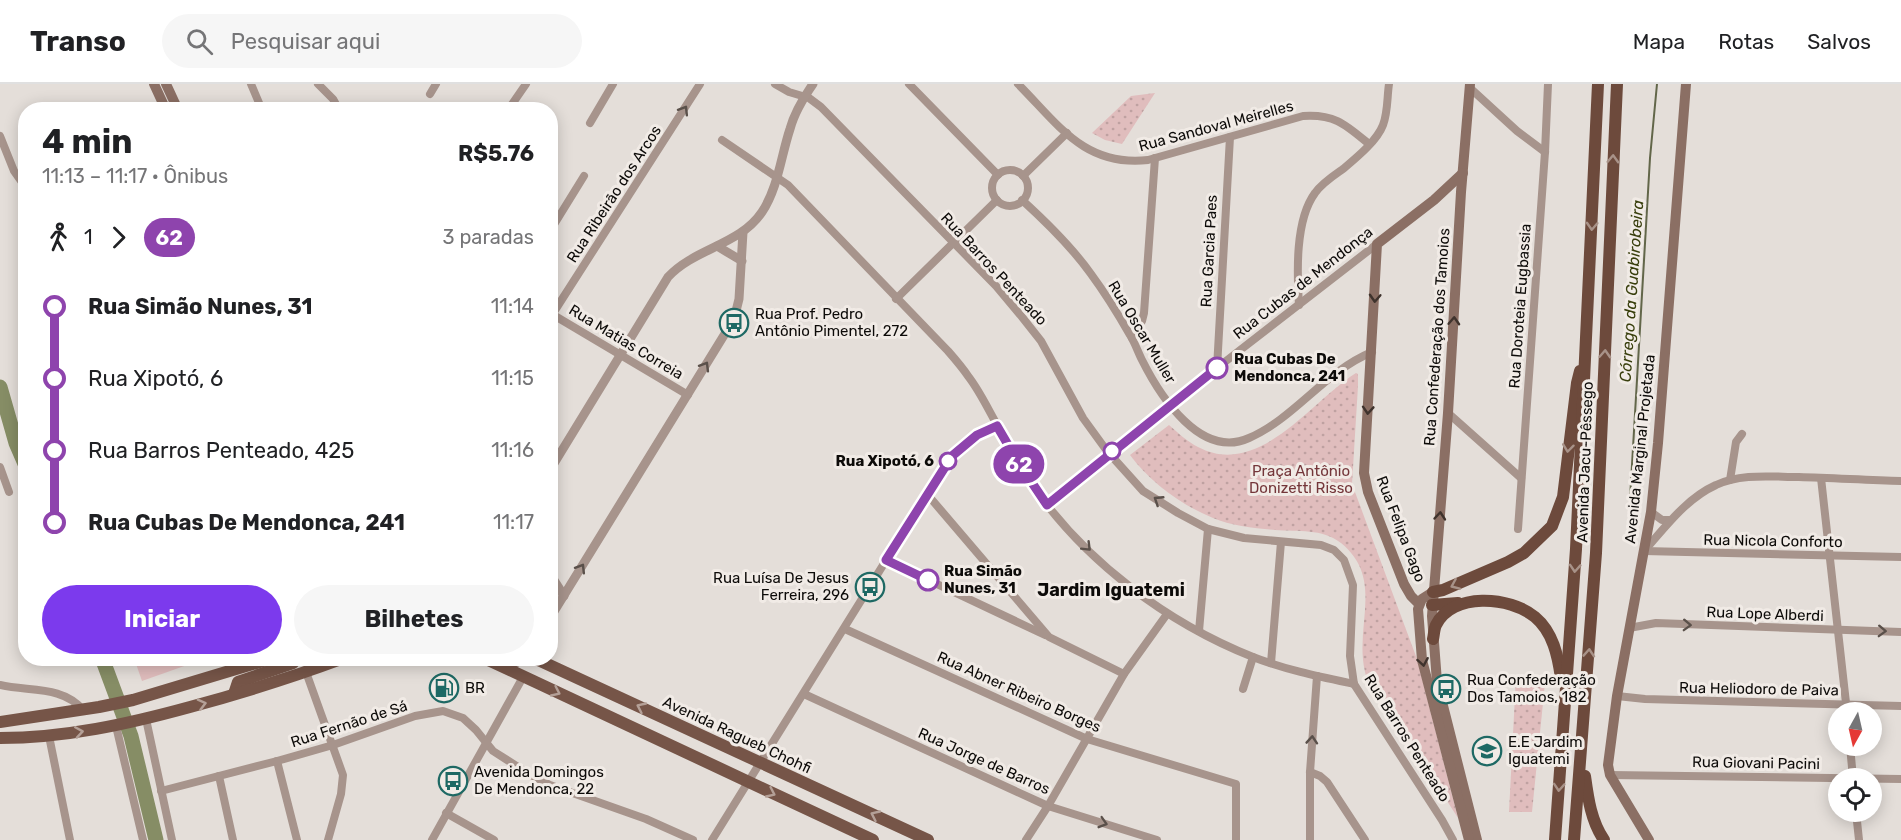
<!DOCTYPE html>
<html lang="pt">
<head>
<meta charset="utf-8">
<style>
	body { margin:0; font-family:Rubik,sans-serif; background:#f6f6f6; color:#202124; height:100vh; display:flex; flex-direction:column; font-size:22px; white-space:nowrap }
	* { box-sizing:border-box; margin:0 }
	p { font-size:20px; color:#757577 }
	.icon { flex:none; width:33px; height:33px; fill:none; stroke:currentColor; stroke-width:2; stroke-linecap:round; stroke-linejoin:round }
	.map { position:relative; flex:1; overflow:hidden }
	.panel { position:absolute; left:18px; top:18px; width:540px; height:564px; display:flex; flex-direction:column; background:#fff; border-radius:24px; box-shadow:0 3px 15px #0003 }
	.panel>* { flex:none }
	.badge { padding:0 12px; border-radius:20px; font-size:21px; line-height:39px }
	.needle { width:39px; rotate:188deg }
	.tools { position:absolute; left:1828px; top:618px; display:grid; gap:12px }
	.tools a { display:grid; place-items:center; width:54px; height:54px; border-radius:50%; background:#fff; box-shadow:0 3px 15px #0003; font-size:30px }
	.map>.badge { position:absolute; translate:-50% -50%; box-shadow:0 0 0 3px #fff }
	.legs { display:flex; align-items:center; gap:9px; height:66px; padding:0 24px; font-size:20px }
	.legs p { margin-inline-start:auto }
	.summary { display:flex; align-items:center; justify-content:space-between; height:102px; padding:0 24px }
	h1 { font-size:33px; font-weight:700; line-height:45px }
	.cta { display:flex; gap:12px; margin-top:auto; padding:12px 24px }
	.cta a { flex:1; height:69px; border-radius:36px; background:#7c3aed; color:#fff; font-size:24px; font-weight:700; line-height:69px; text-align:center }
	.cta a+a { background:#f6f6f6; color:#202124 }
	ul { padding:0 24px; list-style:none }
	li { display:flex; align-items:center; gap:21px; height:72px; font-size:22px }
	li i { display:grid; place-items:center; width:9px; height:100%; margin:0 8px; background:currentColor }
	li i::after { content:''; width:15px; height:15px; margin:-8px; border:4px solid; border-radius:50%; background:#fff }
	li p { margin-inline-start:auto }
	li:first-child i { background:linear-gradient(#0000 50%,currentColor 0) }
	li:last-child i { background:linear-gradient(currentColor 50%,#0000 0) }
	header { display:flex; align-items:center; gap:36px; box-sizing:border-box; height:84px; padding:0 30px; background:#fff; border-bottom:2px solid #e0e0e0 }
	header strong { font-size:28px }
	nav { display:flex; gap:33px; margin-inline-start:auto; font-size:21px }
	.search { width:420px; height:54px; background:#f6f6f6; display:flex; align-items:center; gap:15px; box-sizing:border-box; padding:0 21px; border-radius:33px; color:#757577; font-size:22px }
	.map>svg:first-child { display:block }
	.park { fill:url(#park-dots) }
	.pitch { fill:#e0bdbd }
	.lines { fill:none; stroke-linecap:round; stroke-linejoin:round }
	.stream { stroke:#626649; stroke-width:2 }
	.river { stroke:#868d65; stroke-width:15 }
	.minor { stroke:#a7948c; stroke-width:8 }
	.tertiary { stroke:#a7948c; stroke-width:9 }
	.secondary { stroke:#8b6f64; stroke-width:10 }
	.primary { stroke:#765548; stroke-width:12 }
	.trunk { stroke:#6d4a3c; stroke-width:12 }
	.oneway { stroke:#5a504a }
	.oneway2 { stroke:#a89288 }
	.oneway3 { stroke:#3f332d }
	.oneway4 { stroke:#b4a097 }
	.line-1-casing { stroke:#fff; stroke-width:14 }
	.line-1 { stroke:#8e44ad; stroke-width:9 }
	.stop-1-dot { fill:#fff; stroke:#8e44ad; stroke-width:3 }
	.labels { text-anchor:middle; stroke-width:6; stroke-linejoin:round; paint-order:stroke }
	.street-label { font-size:15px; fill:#0d0b09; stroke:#f1ebe6 }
	.poi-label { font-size:15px; fill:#0d0b09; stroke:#f1ebe6; text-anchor:start }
	.stop-label { font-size:15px; font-weight:bold; fill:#0d0b09; stroke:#f1ebe6; text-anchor:start }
	.park-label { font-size:15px; fill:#74363a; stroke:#f1ebe6 }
	.water-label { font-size:16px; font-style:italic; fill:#393f0d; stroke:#f1ebe6 }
	.quarter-label { font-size:18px; font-weight:bold; fill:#0d0b09; stroke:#f1ebe6 }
</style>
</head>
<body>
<header>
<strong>Transo</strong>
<div class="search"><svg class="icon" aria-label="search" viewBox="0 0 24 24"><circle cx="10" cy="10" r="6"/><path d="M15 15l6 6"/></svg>Pesquisar aqui</div>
<nav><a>Mapa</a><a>Rotas</a><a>Salvos</a></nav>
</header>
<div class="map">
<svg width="1901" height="756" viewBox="0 0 1901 756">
	<defs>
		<pattern id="park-dots" width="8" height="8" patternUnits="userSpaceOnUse" patternTransform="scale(1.5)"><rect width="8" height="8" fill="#e0bdbd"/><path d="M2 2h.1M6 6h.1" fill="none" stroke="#bfa1a1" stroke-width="1.8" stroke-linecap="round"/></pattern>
	</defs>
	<rect width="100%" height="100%" fill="#e4ded9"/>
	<g class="park">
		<path d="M1155,9L1122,60L1105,56L1092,49L1131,12Z"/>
		<path d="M1356,289L1358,290V302L1352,400L1417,575L1458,734C1437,702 1417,669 1396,638C1387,624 1368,603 1365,588C1354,541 1385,495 1341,459C1322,444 1298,448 1275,446C1255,444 1231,442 1213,434C1181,421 1150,398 1130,371L1169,341C1178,349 1188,358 1198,363C1259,395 1310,318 1356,289Z"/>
		<path d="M1516,592L1545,599L1532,728H1509Z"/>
	</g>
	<g class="pitch">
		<path d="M1255,385H1273L1272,412L1254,411Z"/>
		<path d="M134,574H204V575L142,597Z"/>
	</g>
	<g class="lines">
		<path class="stream" d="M1630,415L1650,74L1657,0"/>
		<g class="river">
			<path d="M0,303L16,359L26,382"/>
			<path d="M102,574L131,652L156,756"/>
		</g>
		<g class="minor">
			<path d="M251,0L262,26"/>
			<path d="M318,0L333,15L339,26"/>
			<path d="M775,0L789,8L809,14L821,23L996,202L1022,233L1041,257L1083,334L1107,367L1143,407L1178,429L1208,445L1244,454L1321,461L1334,466L1344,476L1353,501L1350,572L1354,600L1442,736L1453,756"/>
			<path d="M909,0L998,91"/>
			<path d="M1018,0C1058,40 1084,83 1148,76L1303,32C1335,30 1345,40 1369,60"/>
			<path d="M1470,4L1517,47L1545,68"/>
			<path d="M430,10L436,0"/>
			<path d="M508,26L526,0"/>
			<path d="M590,39L613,0"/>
			<path d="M0,52L14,87L26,104"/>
			<path d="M722,56L788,101L948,267C955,275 962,283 968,292C979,306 987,323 996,339C1007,361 1019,381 1033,402C1086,478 1167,539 1253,573C1286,586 1321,593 1354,600"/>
			<circle cx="1010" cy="104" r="18"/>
			<path d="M1023,92L1067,49"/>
			<path d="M1022,116C1044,136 1074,166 1091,190C1105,209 1118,230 1130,251C1135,259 1138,268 1142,276C1160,312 1201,376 1249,354C1295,334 1324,288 1372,268"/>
			<path d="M550,147L584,92"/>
			<path d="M896,215L997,116"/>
			<path d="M1299,221C1297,189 1295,136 1315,109C1322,99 1333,92 1343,85C1356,74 1377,57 1383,41C1388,28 1387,13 1389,0"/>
			<path d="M550,229L688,311"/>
			<path d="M550,234L700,0"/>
			<path d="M1132,254L1142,237L1144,229L1155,74"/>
			<path d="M1217,284L1230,53"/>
			<path d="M1448,329L1521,394"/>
			<path d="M0,383L9,408"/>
			<path d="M1821,394L1847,628"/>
			<path d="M1730,396L1736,358L1742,350"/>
			<path d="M927,410L1049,553L1124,590"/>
			<path d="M1047,421L1217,284L1377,160"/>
			<path d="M1651,428L1662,436H1670"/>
			<path d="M1518,445L1545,68L1548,0"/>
			<path d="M1645,466C1666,442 1687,414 1716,401C1741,389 1772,393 1799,393C1833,394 1867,396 1901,397"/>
			<path d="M1644,467L1901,473"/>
			<path d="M886,476L1045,551"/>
			<path d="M1629,544L1656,539L1901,548"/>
			<path d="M845,545L1087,655L1236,700V756"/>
			<path d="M1199,547L1208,445"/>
			<path d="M1271,579L1281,458"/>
			<path d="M306,588L343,691L341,710L328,756"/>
			<path d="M0,601C28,608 62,601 83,626"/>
			<path d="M1243,605L1253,573"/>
			<path d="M804,610L1048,722L1157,756"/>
			<path d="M1617,612L1645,615L1901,622"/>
			<path d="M146,635L172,756"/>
			<path d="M116,642L143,756"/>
			<path d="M49,652L70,756"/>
			<path d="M1850,662L1853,694"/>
			<path d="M277,677L297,756"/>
			<path d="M1310,688L1320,692L1327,698L1365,756"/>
			<path d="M1610,691L1901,695"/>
			<path d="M219,692L233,756"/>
			<path d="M161,707L277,677L333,661L415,632L443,627L463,634L476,646L493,667L529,690L550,701L646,735L693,756"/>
			<path d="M1856,728L1859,756"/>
			<path d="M446,729L494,756"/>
			<path d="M432,756L523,593"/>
			<path d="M712,756L946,380L966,358L997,342"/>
			<path d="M1026,756L1048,722L1124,590L1167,530"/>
			<path d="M1310,756V688L1317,592"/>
		</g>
		<g class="tertiary">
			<path d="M717,162L742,177"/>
			<path d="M550,386L668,193C695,164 740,161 762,128C778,104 781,72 790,45C794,30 804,13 813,0"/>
			<path d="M550,490L564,512"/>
			<path d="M550,534L734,235L739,215L743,148"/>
		</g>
		<g class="secondary">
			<path d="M154,0L166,26"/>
			<path d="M166,0L178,26"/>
			<path d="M1470,0L1461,108L1448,329L1432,532L1437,598L1477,756"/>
			<path d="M1433,508L1422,515L1418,525L1422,576L1469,756"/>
			<path d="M1419,520L1411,512L1404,500L1368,408L1364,389L1377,160L1434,116L1463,89"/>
			<path d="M1649,756L1610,691L1608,681L1617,612L1651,428L1658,359L1686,0"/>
		</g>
		<g class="primary">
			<path d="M484,574L873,756"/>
			<path d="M504,574L516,577L524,574"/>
			<path d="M534,574L928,756"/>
			<path d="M234,610L238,598L293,579L298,574"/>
			<path d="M0,638L99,623L133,616L273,574"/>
			<path d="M0,654C65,654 128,640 190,623C242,609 293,593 344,574"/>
		</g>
		<g class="trunk">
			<path d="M1433,508L1443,506L1508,478L1524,469L1552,442L1563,413L1577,299L1580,287"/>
			<path d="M1432,521L1458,519"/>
			<path d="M1433,555C1434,551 1434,545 1436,541C1452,508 1510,512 1535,533C1553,548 1558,572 1561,594"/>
			<path d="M1585,692C1588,714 1591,737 1604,756"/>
			<path d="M1555,756L1576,465L1598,0"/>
			<path d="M1574,756L1596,469L1617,0"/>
		</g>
	</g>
	<defs><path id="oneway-chevron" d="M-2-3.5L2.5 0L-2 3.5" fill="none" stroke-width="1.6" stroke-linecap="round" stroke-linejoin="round" transform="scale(1.5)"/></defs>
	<g class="oneway">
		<use href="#oneway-chevron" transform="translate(684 26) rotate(-58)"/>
		<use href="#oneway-chevron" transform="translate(705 282) rotate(-59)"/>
		<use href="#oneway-chevron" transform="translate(1158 416) rotate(-147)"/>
		<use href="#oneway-chevron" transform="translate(1087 463) rotate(45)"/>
		<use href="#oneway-chevron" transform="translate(581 484) rotate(-58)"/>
		<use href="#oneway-chevron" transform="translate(1687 541) rotate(2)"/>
		<use href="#oneway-chevron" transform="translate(1882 547) rotate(2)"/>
		<use href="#oneway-chevron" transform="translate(1312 656) rotate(-86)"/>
		<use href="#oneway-chevron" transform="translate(1103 739) rotate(17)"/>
	</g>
	<g class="oneway2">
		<use href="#oneway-chevron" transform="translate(1613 75) rotate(-88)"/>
		<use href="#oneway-chevron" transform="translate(1592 142) rotate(93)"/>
		<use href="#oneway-chevron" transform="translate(1605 270) rotate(-87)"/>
		<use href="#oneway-chevron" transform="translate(1568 364) rotate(97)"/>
		<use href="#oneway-chevron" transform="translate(1575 484) rotate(94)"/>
		<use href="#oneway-chevron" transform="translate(1455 501) rotate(157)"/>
		<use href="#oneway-chevron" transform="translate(1589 569) rotate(-86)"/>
		<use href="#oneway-chevron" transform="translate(1559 703) rotate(94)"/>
	</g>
	<g class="oneway3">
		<use href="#oneway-chevron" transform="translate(1375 214) rotate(93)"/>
		<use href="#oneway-chevron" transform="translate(1454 237) rotate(-87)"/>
		<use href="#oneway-chevron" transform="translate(1368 326) rotate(94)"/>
		<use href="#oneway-chevron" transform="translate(1440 432) rotate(-85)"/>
		<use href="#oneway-chevron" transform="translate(1423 578) rotate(80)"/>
	</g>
	<g class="oneway4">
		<use href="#oneway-chevron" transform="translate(556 608) rotate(25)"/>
		<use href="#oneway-chevron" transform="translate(202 620) rotate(-15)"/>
		<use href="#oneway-chevron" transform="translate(641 623) rotate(-155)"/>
		<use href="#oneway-chevron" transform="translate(79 648) rotate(-9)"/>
		<use href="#oneway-chevron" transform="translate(771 709) rotate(25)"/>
		<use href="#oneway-chevron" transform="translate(875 731) rotate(-155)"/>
	</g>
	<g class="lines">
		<g class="line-1-casing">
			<path id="line-1" d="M928,496L886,476L952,372L977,351L997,342L1018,378L1047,421L1217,284"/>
		</g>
		<use href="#line-1" class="line-1"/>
	</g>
	<defs>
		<g id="bus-ring" transform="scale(1.5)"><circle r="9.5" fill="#f1ebe6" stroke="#1e6964" stroke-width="1.5"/><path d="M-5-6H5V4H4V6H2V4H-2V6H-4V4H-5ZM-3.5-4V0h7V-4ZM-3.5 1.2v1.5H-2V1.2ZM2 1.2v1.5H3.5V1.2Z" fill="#1e6964"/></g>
		<g id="fuel-ring" transform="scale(1.5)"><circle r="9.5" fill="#f1ebe6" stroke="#1e6964" stroke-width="1.5"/><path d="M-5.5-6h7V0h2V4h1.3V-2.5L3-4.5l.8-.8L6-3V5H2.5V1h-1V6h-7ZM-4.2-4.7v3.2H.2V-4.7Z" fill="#1e6964"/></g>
		<g id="school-ring" transform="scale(1.5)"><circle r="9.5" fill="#f1ebe6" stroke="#1e6964" stroke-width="1.5"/><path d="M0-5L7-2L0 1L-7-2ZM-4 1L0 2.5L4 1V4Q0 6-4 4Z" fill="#1e6964"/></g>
	</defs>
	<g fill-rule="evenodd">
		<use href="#bus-ring" x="734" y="239"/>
		<use href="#bus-ring" x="870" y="503"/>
		<use href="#fuel-ring" x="444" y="604"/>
		<use href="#bus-ring" x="1446" y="605"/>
		<use href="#school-ring" x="1487" y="667"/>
		<use href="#bus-ring" x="453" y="697"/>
	</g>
	<g class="stop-1-dot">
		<circle cx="1217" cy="284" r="10"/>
		<circle cx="1112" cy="367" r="8"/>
		<circle cx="948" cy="377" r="8"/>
		<circle cx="928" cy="496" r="10"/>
	</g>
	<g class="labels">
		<g class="street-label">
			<text transform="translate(1216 42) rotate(-15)" y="5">Rua Sandoval Meirelles</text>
			<text transform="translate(614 110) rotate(-57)" y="5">Rua Ribeirão dos Arcos</text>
			<text transform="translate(1209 167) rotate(-87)" y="5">Rua Garcia Paes</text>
			<text transform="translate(994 185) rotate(47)" y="5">Rua Barros Penteado</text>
			<text transform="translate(1303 199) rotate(-38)" y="5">Rua Cubas de Mendonça</text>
			<text transform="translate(1520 222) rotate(-86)" y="5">Rua Doroteia Eugbassia</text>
			<text transform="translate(1142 248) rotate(59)" y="5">Rua Oscar Muller</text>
			<text transform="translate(1437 253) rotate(-86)" y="5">Rua Confederação dos Tamoios</text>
			<text transform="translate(626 258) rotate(31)" y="5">Rua Matias Correia</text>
			<text transform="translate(1640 365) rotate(-84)" y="5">Avenida Marginal Projetada</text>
			<text transform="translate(1585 378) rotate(-88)" y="5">Avenida Jacu-Pêssego</text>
			<text transform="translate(1401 445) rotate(69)" y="5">Rua Felipa Gago</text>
			<text transform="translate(1773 457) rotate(1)" y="5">Rua Nicola Conforto</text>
			<text transform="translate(1765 530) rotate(2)" y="5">Rua Lope Alberdi</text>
			<text transform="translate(1759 605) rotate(1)" y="5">Rua Heliodoro de Paiva</text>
			<text transform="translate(1019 608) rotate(24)" y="5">Rua Abner Ribeiro Borges</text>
			<text transform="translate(349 640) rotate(-18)" y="5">Rua Fernão de Sá</text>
			<text transform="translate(737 651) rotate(25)" y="5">Avenida Ragueb Chohfi</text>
			<text transform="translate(1407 654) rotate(58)" y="5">Rua Barros Penteado</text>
			<text transform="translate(984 677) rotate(24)" y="5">Rua Jorge de Barros</text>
			<text transform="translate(1756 679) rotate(1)" y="5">Rua Giovani Pacini</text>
		</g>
		<g class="poi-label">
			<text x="755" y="235">Rua Prof. Pedro<tspan x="755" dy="17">Antônio Pimentel, 272</tspan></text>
			<text x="849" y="499" text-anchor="end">Rua Luísa De Jesus<tspan x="849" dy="17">Ferreira, 296</tspan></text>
			<text x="1467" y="601">Rua Confederação<tspan x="1467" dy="17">Dos Tamoios, 182</tspan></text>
			<text x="465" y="609">BR</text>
			<text x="1508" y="663">E.E Jardim<tspan x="1508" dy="17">Iguatemi</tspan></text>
			<text x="474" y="693">Avenida Domingos<tspan x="474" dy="17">De Mendonca, 22</tspan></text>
		</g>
		<g class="stop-label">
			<text x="1234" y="280">Rua Cubas De<tspan x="1234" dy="17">Mendonca, 241</tspan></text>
			<text x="934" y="382" text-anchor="end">Rua Xipotó, 6</text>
			<text x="944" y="492">Rua Simão<tspan x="944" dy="17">Nunes, 31</tspan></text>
		</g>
		<g class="park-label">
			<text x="1301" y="392">Praça Antônio<tspan x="1301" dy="17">Donizetti Risso</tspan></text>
		</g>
		<g class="water-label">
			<text transform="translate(1631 207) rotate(-86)" y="6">Córrego da Guabirobeira</text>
		</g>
		<g class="quarter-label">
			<text x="1111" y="512">Jardim Iguatemi</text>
		</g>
	</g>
</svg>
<div class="tools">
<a><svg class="needle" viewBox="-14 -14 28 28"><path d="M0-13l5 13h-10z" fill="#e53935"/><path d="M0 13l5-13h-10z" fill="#757577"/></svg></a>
<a><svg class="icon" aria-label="locate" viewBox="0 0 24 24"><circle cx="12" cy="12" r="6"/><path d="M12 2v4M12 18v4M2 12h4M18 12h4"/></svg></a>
</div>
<b class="badge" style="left:1019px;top:380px;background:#8e44ad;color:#fff">62</b>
<section class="panel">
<div class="summary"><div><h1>4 min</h1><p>11:13 – 11:17 · Ônibus</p></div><b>R$5.76</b></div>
<div class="legs"><svg class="icon" aria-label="walk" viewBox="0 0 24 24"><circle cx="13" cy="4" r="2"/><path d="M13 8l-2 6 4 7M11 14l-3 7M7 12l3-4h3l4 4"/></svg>1<svg class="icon" aria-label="forward" viewBox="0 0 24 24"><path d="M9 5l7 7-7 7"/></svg><b class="badge" style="background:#8e44ad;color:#fff">62</b><p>3 paradas</p></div>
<ul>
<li><i style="color:#8e44ad"></i><b>Rua Simão Nunes, 31</b><p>11:14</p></li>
<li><i style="color:#8e44ad"></i><span>Rua Xipotó, 6</span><p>11:15</p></li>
<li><i style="color:#8e44ad"></i><span>Rua Barros Penteado, 425</span><p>11:16</p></li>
<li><i style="color:#8e44ad"></i><b>Rua Cubas De Mendonca, 241</b><p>11:17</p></li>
</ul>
<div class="cta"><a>Iniciar</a><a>Bilhetes</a></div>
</section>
</div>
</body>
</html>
